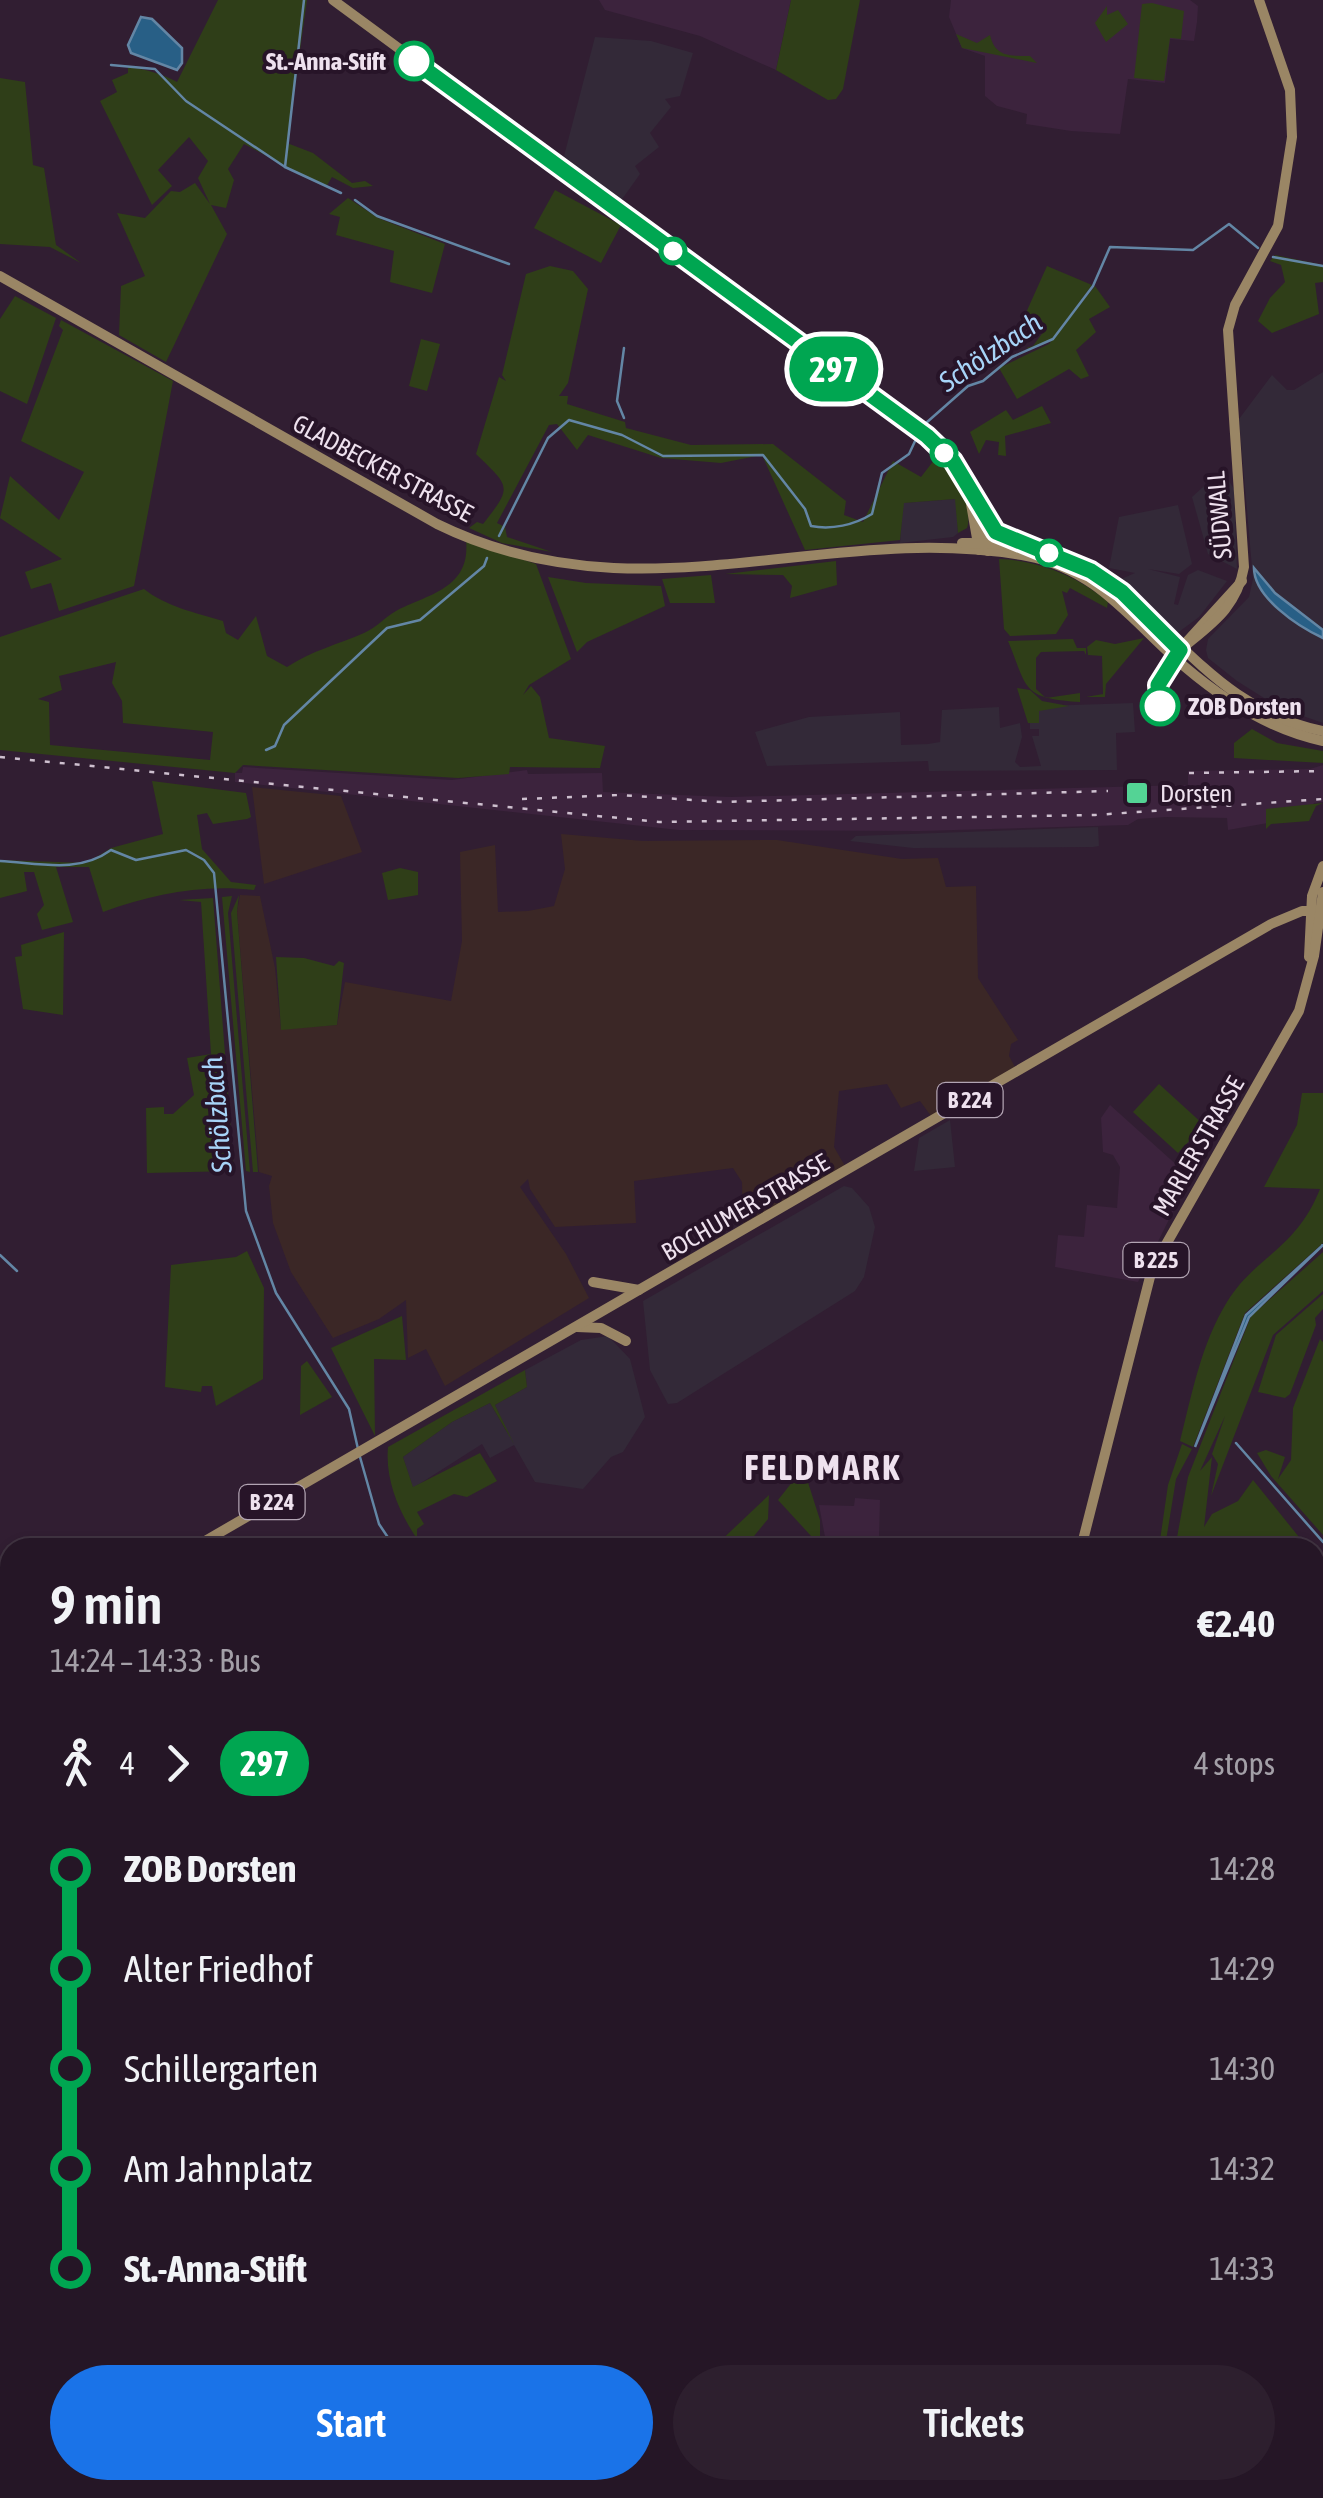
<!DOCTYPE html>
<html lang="en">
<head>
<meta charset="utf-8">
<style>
	body { margin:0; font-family:"Asap Condensed",sans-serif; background:#2d1f2e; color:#f1f3f6; height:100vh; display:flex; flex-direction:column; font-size:38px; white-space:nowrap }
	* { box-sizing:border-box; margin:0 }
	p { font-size:32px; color:#a39fa7 }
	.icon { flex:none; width:55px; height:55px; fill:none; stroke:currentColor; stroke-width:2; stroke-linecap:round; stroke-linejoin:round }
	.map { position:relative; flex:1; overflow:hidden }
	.side { position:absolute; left:0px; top:1538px; width:1325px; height:962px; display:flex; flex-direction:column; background:#251626; border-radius:30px 30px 0 0; box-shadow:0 2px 8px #0004,0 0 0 2px #423543 }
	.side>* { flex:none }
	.badge { padding:0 20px; border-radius:32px; font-size:35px; line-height:65px }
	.map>.badge { position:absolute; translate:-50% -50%; box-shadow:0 0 0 5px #fff }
	.legs { display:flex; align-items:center; gap:15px; height:110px; padding:0 50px; font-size:32px }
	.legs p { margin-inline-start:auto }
	.summary { display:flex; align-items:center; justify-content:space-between; height:170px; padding:0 50px }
	h1 { font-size:55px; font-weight:600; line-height:75px }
	.cta { display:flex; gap:20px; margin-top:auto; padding:20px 50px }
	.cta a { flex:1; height:115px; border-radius:60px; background:#1a73e8; color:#fff; font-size:40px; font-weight:600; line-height:115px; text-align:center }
	.cta a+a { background:#2d1f2e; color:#f1f3f6 }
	ul { padding:0 50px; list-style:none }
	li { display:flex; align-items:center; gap:35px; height:100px; font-size:38px }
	li i { display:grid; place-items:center; width:15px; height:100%; margin:0 12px; background:currentColor }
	li i::after { content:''; width:25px; height:25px; margin:-12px; border:8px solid; border-radius:50%; background:#251626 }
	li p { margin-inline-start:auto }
	li:first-child i { background:linear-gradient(#0000 50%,currentColor 0) }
	li:last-child i { background:linear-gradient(currentColor 50%,#0000 0) }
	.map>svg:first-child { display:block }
	.commercial { fill:#332938 }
	.industrial { fill:#3b2726 }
	.built { fill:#3c233d }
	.green { fill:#2f3e18; fill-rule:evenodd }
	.water { fill:#285f86; stroke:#6386a5; stroke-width:2.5 }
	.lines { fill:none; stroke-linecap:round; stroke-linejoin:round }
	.stream { stroke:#6386a5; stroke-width:2.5 }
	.major { stroke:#9a8665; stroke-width:10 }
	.rail { stroke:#cec0cf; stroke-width:2.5; stroke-dasharray:5 10; stroke-linecap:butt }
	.line-1-casing { stroke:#fff; stroke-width:22 }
	.line-1 { stroke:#00a651; stroke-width:15 }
	.stop-1-dot { fill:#fff; stroke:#00a651; stroke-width:5 }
	.poi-dot { fill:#54d395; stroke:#271428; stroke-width:4 }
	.labels { text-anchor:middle; stroke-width:8; stroke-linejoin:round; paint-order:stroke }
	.shield { fill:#271428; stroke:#b2a4b3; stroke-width:2.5 }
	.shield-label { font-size:22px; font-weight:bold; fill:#eee1ee }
	.stop-label { font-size:25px; font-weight:bold; fill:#eee1ee; stroke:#271428; text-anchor:end }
	.street-label { font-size:25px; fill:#eee1ee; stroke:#271428 }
	.poi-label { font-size:25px; fill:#eee1ee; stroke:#271428; text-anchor:start }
	.water-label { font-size:28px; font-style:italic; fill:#a7d4f8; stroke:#271428 }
	.district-label { font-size:35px; font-weight:bold; letter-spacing:2.5px; fill:#eee1ee; stroke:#271428 }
</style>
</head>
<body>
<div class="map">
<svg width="1323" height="2498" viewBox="0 0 1323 2498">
	<rect width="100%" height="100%" fill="#311e32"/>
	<g class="commercial">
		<path d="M595,37L651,41L693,53L680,96L665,99L671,107L650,133L659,147L635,166L640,174L620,202L564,156Z"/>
		<path d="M1323,372V723L1280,708L1237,681L1208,658L1206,650L1208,639L1249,597L1253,579L1239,419L1272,375L1287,390H1294Z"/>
		<path d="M1222,470L1234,489L1237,569L1208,554L1192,497Z"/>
		<path d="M956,499L958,533L953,537L900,543L903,503Z"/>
		<path d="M1178,505L1192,564L1179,574L1148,569L1180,577L1174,604L1178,605L1188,575L1198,570L1227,581L1199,617L1176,634L1119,580L1135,573L1109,568L1119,517Z"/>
		<path d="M1133,703L1135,732L1116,733L1117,770L929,771L928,761L767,766L755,732L809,717L900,712L901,745L928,744L940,742L942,710L999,707L1000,728L1020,723L1022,737L1015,762L1020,767L1041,766L1032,736H1039V729H1030V723H1039V710L1044,706Z"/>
		<path d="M1098,827L1099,846L1093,847L913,848L850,841L856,836Z"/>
		<path d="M950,1120L955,1167L914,1171L919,1138Z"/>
		<path d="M844,1186L852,1188L869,1207L875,1227L864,1277L855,1291L677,1403L668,1404L650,1370L643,1301Z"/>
		<path d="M608,1336L630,1359L645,1417L623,1452L611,1457L583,1489L535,1482L514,1445L490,1458L482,1444L413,1488L403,1457L452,1422L490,1403L508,1434L495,1405L527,1387L525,1370L581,1340Z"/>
	</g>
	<g class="industrial">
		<path d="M252,787L341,796L362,852L264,884Z"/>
		<path d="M561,834L643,841L777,840L902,859L938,858L946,887L976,886L978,978L1018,1040L1011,1044L1009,1056L1015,1067L931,1116L920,1101L901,1108L887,1084L839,1091L834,1147L845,1166L743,1224L742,1182L733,1168L634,1181L636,1223L555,1227L530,1189L528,1179L520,1187L566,1254L589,1298L445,1386L426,1349L408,1358L406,1300L379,1319L333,1338L291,1272L273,1223L269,1186L272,1176L259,1172L237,912L240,895L260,896L275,968L281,1029L337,1025L345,982L451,1001L462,941L460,852L495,845L498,912L528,911L554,906L565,869Z"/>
	</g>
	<g class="built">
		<path d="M599,0H791L776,70L700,36L605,10Z"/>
		<path d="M951,0H1190L1198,6L1197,22L1194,41L1170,39L1165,83L1128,79L1120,134L1071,131L1026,124L1027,114L997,106L985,96V56L962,48L949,17Z"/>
		<path d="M1323,765V802L1314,803L1308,816L1228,830L1227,818L1166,817L1138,819L1128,825L919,831L679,830L235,782V773H242L243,767L452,780L527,770L528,774L602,773L603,792L730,797L1188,785V771L1310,769Z"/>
		<path d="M1110,1105L1190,1177L1138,1282L1055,1267L1058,1235L1084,1237L1087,1205L1117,1208L1120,1167L1113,1155L1103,1152L1101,1118Z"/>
		<path d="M855,1498L880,1500L879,1538L825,1537L819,1505L854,1506Z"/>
	</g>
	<g class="green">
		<path d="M218,0H307L287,143L313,153L352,183L365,181L373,186L353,188L332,177L326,187L244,144L228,169L234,180L226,208L211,205L227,234L166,362L119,335L121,286L145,276L117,213L145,218L171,191L180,192L195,183L210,204L198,178L208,161L189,137L158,170L172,186L152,205L100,101L117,92L112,80L128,73V67C146,69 165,75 177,82Z"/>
		<path d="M791,0H860L843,89L836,99L828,100L776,70Z"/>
		<path d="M1152,3L1184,11L1181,39L1170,38L1164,81L1134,78L1142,4Z"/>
		<path d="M1107,6V15L1118,10L1128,24L1106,42L1095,23Z"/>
		<path d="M956,34L977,43L990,35C995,57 1010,56 1030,56L1037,63L962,48Z"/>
		<path d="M0,78L25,82L33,165L44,168L56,245L81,263L50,247L0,244Z"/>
		<path d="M555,190L621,225L601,263L534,228Z"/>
		<path d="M348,198L378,218L445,244L432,293L390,282L394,251L336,235L340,217L329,214Z"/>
		<path d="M1275,255L1323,265V282L1315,283L1319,314L1272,333L1258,321L1270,298L1285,282L1281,265L1270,261Z"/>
		<path d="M550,266L573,271L588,289L568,383L559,396H568L567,404L625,422L626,428L691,445L773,444L846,501L844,515L863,522L893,461L921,477L938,455C956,467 974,508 967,528L958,533L955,499L904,503L900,540L805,550L762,455L721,463L661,458L588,435L577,450L557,424L549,425L497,523L505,527L507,537L552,552L502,543L469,528L477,522L483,524C513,486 510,487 476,454L499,377L506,381L502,375L526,274Z"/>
		<path d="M1047,266L1092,285L1053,338L1031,349L1026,348L1033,346L1046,328L1025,315Z"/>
		<path d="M1095,286L1110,307L1089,319L1096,332L1076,350L1089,376L1081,379L1069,369L1017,399L999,368L1049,344Z"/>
		<path d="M15,296L56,318L27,404L0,391V319Z"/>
		<path d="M61,320L173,381L134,586L59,611L51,583L31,589L25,572L62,559L0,518L10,476L59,520L84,472L21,441L63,330L59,326Z"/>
		<path d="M421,339L440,344L427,391L409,386Z"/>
		<path d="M1042,406L1051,423L1005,436L1006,456L998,455L999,442L986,440L979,454L970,432L1006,410L1013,420Z"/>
		<path d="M466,540L536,564L571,659L529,685L523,695L531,686L540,697L549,738L605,746L600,768L510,767L509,774L458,778L243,765L235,773L0,750V637L144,589C165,606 196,613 223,621L226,633L238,640L256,616L267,656L287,667C311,651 339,644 364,633C376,628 385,617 396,611C428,594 471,589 466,540ZM116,662L112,683L122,701L123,723L213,732L210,760L50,745L49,702L38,699L62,690L59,676Z"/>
		<path d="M999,559C1037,560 1080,577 1108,602L1107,608L1070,588L1067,593L1062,591L1068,615L1056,634L1010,636L1004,629Z"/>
		<path d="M836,561L837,585L790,598L792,586L783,575L725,574Z"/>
		<path d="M711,575L715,603H670L662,579Z"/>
		<path d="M548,577L586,583L661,586L665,606L587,642L577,652Z"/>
		<path d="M1144,638L1106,684L1105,697H1086L1103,694L1102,656L1088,655L1087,647L1096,640L1115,644Z"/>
		<path d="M1073,639L1077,648H1086V655L1084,651L1041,652L1036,658V689L1046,698L1080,693V702C1021,698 1028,689 1008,641Z"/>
		<path d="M1017,688L1030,690L1042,701L1069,706L1039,711V723H1028Z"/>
		<path d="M1252,729L1277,743L1323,751V763L1234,758V743Z"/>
		<path d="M152,781L246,793L251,817L247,819L213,824L207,813L197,815L202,849L231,882L256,885L254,890C202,884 152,894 103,912L89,867H56L73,922L42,930L37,914L44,905L34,872H24L27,891L0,898V860L87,863L111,848L163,834Z"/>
		<path d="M1323,803L1316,806L1309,821L1271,824L1266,829V809Z"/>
		<path d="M400,868L418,872V895L388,900L382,873Z"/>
		<path d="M239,895L237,912L258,1172H253L231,913Z"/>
		<path d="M232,896L228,913L250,1172L246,1171L222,897Z"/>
		<path d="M213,898L234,1171L147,1173L146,1108L164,1107V1114H173L194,1095L187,1058L211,1054L201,902L179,900Z"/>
		<path d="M64,932L63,1015L23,1009L15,957L22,956L21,945Z"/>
		<path d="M276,957L304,958L334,966L339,961L344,963L337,1025L281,1030Z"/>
		<path d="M1159,1084L1204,1125L1178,1153L1133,1112Z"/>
		<path d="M1302,1093H1323V1243L1245,1313L1193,1447L1180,1441C1192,1394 1201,1344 1227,1302C1255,1256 1296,1250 1320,1189L1264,1187L1297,1125Z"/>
		<path d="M247,1251L264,1288L263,1379L216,1406L212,1386H202L201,1392L165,1387L171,1265L236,1257Z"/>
		<path d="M1323,1252V1291L1273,1335L1211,1496L1218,1464L1212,1454L1225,1416L1200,1471L1212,1457L1204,1527L1212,1514L1238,1501L1253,1480L1307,1547H1180L1176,1543L1188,1477L1251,1316Z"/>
		<path d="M1323,1294V1309L1315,1318L1316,1325L1290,1394L1285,1398L1258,1392L1276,1335Z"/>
		<path d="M402,1316L406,1360L374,1359L375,1436L331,1348Z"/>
		<path d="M1320,1339L1323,1342V1535L1271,1476L1257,1453L1266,1450L1285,1457L1278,1479L1291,1460L1293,1408Z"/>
		<path d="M307,1361L332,1397L300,1415L301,1366Z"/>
		<path d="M525,1370L527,1387L495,1405L514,1444L490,1403L452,1422L403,1457L413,1487L480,1453L497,1481L467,1497L454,1494L417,1512L424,1524L417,1529V1539C399,1512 385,1480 388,1447Z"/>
		<path d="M1182,1444L1192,1449L1176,1479L1165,1547H1159L1168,1485Z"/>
		<path d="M801,1471L805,1473L820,1520V1537H812L778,1500Z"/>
		<path d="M769,1495L768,1519L745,1547H714Z"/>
		<path d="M1315,1558L1323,1569V1961L1319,1965L1323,2102L1315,2097Z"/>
		<path d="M10,1859V1997L0,2003V1863Z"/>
		<path d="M0,2078L10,2087V2169L0,2161Z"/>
		<path d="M1323,2185V2498H1159L1158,2490H1315V2186Z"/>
		<path d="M206,2490H850L851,2498H200Z"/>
	</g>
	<g class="water">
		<path d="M141,17L152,19L182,48V63L177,70L131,53L128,45Z"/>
		<path d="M1254,568L1275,593L1323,630V638C1297,626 1254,597 1254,568Z"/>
		<path d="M1323,1245L1249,1317L1195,1447L1246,1315Z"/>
	</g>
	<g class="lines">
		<g class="stream">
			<path d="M304,0L285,167L341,193"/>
			<path d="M111,65L155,69L186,101L285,167"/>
			<path d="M355,200L377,216L509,264"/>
			<path d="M1273,257L1323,266"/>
			<path d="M624,348L617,401L624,418"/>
			<path d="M926,423L968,386L983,381L1012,357L1053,339L1093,286L1110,247L1193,250L1229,224L1258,248"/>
			<path d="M499,536L548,438L569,420L622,435L663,456L763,455L805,509L811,526C832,530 854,525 872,514L882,473L909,454L916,439"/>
			<path d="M266,750L275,746L284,725L387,628L420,620L484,566L487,558"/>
			<path d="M0,861C39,863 78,874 111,850L136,860L186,850L204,860L214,873L246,1211L276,1293L349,1409L358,1449"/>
			<path d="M0,1255L17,1271"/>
			<path d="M1236,1443L1323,1542"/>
			<path d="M360,1457L379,1524L395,1548"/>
			<path d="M194,2498L200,2490"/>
			<path d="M244,2498L248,2490"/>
			<path d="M435,2498L454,2490"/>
			<path d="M603,2498L605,2490"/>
			<path d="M814,2498L816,2490"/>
		</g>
		<g class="major">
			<path d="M333,0L927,437C962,469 982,503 988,551"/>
			<path d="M0,276L437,524C641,624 826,519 1027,556C1098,569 1133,623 1185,667C1225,701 1271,730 1323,741"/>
			<path d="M970,498L979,550"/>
			<path d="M986,519L996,532L1019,544"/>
			<path d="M962,543C1019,542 1078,554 1122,592C1189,648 1230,712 1323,731"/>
			<path d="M1180,649L1242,581"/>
			<path d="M1173,656C1204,628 1236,613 1244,567L1228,330L1235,305L1278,226L1292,137L1290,90L1259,0"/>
			<path d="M1309,957L1312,896L1323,866"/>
			<path d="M593,1282L639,1290"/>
			<path d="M577,1327L601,1328L626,1341"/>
			<path d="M193,1548L1271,924L1302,911H1319"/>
			<path d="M1081,1548L1152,1269L1299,1011L1314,956L1323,892"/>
			<path d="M0,1658L10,1652"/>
			<path d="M1070,2498V2490"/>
		</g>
		<g class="rail">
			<path d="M0,757L659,822L1095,815L1323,799"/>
			<path d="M1189,773L1323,771"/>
			<path d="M522,799L620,795L722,802L1108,791"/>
		</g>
	</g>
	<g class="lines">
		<g class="line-1-casing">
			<path id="line-1" d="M414,61L927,436L953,461L996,532L1091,571L1122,592L1180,650L1158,685L1160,706"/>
		</g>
		<use href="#line-1" class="line-1"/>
	</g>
	<g class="stop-1-dot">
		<circle cx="414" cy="61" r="18"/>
		<circle cx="673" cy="251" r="12"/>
		<circle cx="944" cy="453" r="12"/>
		<circle cx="1049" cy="553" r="12"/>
		<circle cx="1160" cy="706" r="18"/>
	</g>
	<rect class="poi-dot" x="1125" y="781" width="24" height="24" rx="5"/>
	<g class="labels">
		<g class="shield">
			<rect x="937.5" y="1083" width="65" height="34" rx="8"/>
			<rect x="1123.5" y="1243" width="65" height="34" rx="8"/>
			<rect x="239.5" y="1485" width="65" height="34" rx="8"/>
		</g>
		<g class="shield-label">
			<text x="970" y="1108">B 224</text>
			<text x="1156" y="1268">B 225</text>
			<text x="272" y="1510">B 224</text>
		</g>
		<g class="stop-label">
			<text x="386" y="70">St.-Anna-Stift</text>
			<text x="1188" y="715" text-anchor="start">ZOB Dorsten</text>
		</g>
		<g class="street-label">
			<text transform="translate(383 468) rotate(28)" y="9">GLADBECKER STRASSE</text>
			<text transform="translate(1219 515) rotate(-95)" y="9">SÜDWALL</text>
			<text transform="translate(1198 1146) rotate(-60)" y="9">MARLER STRASSE</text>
			<text transform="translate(745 1207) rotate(-30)" y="9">BOCHUMER STRASSE</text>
		</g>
		<g class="poi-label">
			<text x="1160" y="802">Dorsten</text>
		</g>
		<g class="water-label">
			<text transform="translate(990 352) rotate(-34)" y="10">Schölzbach</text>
			<text transform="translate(217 1115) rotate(-95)" y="10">Schölzbach</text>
		</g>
		<g class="district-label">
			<text x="823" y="1480">FELDMARK</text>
		</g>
	</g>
</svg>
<b class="badge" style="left:834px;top:369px;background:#00a651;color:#fff">297</b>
<section class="side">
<div class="summary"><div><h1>9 min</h1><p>14:24 – 14:33 · Bus</p></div><b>€2.40</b></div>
<div class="legs"><svg class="icon" aria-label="walk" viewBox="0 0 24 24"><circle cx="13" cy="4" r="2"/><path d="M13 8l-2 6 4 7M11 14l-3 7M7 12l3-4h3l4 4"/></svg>4<svg class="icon" aria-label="forward" viewBox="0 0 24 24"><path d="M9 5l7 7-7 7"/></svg><b class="badge" style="background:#00a651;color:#fff">297</b><p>4 stops</p></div>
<ul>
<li><i style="color:#00a651"></i><b>ZOB Dorsten</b><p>14:28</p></li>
<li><i style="color:#00a651"></i><span>Alter Friedhof</span><p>14:29</p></li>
<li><i style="color:#00a651"></i><span>Schillergarten</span><p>14:30</p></li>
<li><i style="color:#00a651"></i><span>Am Jahnplatz</span><p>14:32</p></li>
<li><i style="color:#00a651"></i><b>St.-Anna-Stift</b><p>14:33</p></li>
</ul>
<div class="cta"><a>Start</a><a>Tickets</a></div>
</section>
</div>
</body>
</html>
